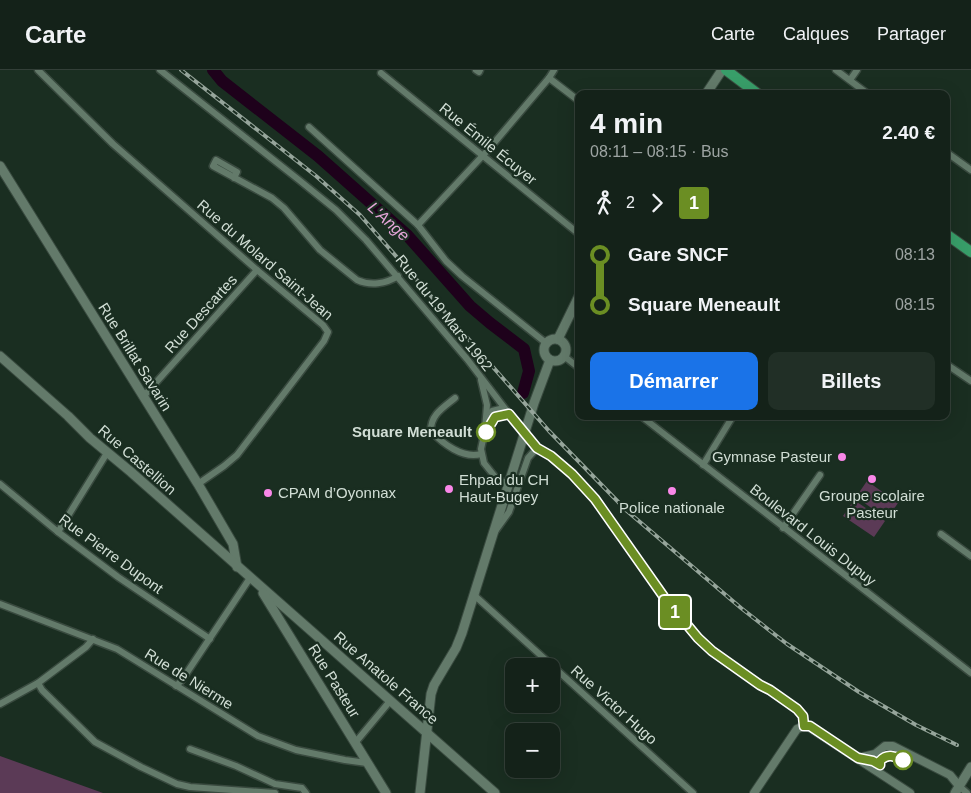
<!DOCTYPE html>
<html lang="fr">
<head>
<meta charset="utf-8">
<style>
	body { margin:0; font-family:Helvetica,sans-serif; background:#212f26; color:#f1f3f6; height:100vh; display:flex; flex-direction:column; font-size:19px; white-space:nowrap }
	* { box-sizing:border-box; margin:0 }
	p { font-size:16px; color:#9da4a2 }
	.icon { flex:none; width:28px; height:28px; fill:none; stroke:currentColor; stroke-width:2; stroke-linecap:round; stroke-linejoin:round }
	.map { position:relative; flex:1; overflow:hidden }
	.side { position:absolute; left:575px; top:20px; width:375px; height:330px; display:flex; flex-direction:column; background:#142219; border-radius:10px; box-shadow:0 5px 20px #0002,0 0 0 1px #333f38 }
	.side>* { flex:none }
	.badge { padding:0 10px; border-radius:4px; font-size:18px; line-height:32px }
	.tools { position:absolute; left:505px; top:588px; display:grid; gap:10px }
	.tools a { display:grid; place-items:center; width:55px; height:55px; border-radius:10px; background:#142219; box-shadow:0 5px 20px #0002,0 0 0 1px #333f38; font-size:25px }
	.map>.badge { position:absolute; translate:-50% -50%; box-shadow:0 0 0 2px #fff }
	.legs { display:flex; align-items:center; gap:8px; height:55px; padding:0 15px; font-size:16px }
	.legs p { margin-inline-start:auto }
	.overview { display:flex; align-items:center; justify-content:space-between; height:85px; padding:0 15px }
	h1 { font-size:28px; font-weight:700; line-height:38px }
	.action { display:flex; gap:10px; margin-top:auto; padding:10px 15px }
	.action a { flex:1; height:58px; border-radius:10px; background:#1a73e8; color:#fff; font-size:20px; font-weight:700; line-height:58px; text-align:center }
	.action a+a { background:#212f26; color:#f1f3f6 }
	ul { padding:0 15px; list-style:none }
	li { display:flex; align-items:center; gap:18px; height:50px; font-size:19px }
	li i { display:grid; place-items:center; width:8px; height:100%; margin:0 6px; background:currentColor }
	li i::after { content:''; width:12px; height:12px; margin:-6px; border:4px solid; border-radius:50%; background:#142219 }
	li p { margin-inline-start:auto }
	li:first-child i { background:linear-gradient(#0000 50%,currentColor 0) }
	li:last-child i { background:linear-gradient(currentColor 50%,#0000 0) }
	header { display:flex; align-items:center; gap:30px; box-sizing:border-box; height:70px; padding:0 25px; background:#142219; border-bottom:1px solid #333f38 }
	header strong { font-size:24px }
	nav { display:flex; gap:28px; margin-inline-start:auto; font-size:18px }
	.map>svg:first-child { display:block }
	.green { fill:#5b3a56 }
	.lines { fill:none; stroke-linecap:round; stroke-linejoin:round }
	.river { stroke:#1e011b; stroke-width:12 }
	.minor-casing { stroke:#394a3f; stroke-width:9 }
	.tertiary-casing { stroke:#394a3f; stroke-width:10 }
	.secondary-casing { stroke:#394a3f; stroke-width:11 }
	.primary-casing { stroke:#394a3f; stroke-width:12 }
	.minor { stroke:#637a6a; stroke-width:6 }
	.tertiary { stroke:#637a6a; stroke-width:8 }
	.secondary { stroke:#637a6a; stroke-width:9 }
	.primary { stroke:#389e69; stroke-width:10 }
	.rail-casing { stroke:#96a59b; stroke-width:4 }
	.rail { stroke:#1a2e21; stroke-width:2; stroke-dasharray:5.5; stroke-linecap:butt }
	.minor-bridge-casing { stroke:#394a3f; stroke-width:9; stroke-linecap:butt }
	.minor-bridge { stroke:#637a6a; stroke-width:6 }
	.line-1-casing { stroke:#fff; stroke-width:11 }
	.line-1 { stroke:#6b8e23; stroke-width:8 }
	.stop-1-dot { fill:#fff; stroke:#6b8e23; stroke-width:2.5 }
	.poi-dot { fill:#f987e8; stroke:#1a2e21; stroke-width:2 }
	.labels { text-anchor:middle; stroke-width:4.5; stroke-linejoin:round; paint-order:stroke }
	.street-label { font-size:15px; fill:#d1ded5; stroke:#1a2e21 }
	.stop-label { font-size:15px; font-weight:bold; fill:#d1ded5; stroke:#1a2e21; text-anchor:end }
	.poi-label { font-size:15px; fill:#d1ded5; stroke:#1a2e21; text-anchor:start }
	.water-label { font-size:16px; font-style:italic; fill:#e6a6da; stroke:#1a2e21 }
</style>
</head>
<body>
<header>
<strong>Carte</strong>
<nav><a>Carte</a><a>Calques</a><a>Partager</a></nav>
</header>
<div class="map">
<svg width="971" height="723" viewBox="0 0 971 723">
	<rect width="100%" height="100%" fill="#1a2e21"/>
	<g class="green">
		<path d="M867,411L898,433L887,449L856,427Z"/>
		<path d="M854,430L885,451L874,467L843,446Z"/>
		<path d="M0,686L103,723H0Z"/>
	</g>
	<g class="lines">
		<path class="river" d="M213,0L222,11L318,86L407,165L470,236L490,253L524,279L529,301L523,323"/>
		<g class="minor-casing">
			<g id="minor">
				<path d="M38,0L113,74L257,200L323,255L328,262L324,271L237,385L224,396L198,414"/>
				<path d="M160,0L299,110L336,140L366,170L467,289L516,353"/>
				<path d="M476,0L479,2L480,0"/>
				<path d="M836,0L868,24"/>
				<path d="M381,3L579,164"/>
				<path d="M549,8L579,31"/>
				<path d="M850,10L857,0"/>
				<path d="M309,57L418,155L446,191L462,206L546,273"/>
				<path d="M946,82L971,100"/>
				<path d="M234,108L237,102L216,90L213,96L272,128L284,138L320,180L357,210C370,216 386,214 398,206"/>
				<path d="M418,155L488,80L549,8L554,0"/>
				<path d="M564,286L579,298"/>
				<path d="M946,294L971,311"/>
				<path d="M481,310L487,335L485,359"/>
				<path d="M143,327L257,200"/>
				<path d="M455,328C444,337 430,345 431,361C443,374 463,389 481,384"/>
				<path d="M641,346L971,603"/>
				<path d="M487,348L492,341L504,338"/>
				<path d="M530,370L537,378L551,386L572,404L595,429L663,527L698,569L712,581L760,615L770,620L797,639L803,646L804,655"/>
				<path d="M703,395L733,346"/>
				<path d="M0,414L58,462L118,507L210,569"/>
				<path d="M509,415L496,408L484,393L481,379L484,365L492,350L499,345L509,344"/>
				<path d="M783,458L820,405"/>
				<path d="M496,460L509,442L528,388L537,378"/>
				<path d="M58,462L107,383"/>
				<path d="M941,464L971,486"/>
				<path d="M474,525L693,723"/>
				<path d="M0,534L117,579L258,666L296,680L345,690L367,693"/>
				<path d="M38,613L42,620L95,672L141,697L177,714L190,717L275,723"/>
				<path d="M176,616L182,610L250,508"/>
				<path d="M0,634L38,613L86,577L93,569"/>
				<path d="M355,673L390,631"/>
				<path d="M190,679L236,696L275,714L302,718L306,723"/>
				<path d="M959,716L967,723"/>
			</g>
		</g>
		<g class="tertiary-casing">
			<g id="tertiary">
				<path d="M858,688L875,684L885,676H893L950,705L959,716"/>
				<path d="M754,723L797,659L806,655L910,723"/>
			</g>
		</g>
		<g class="secondary-casing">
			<g id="secondary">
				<path d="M706,24L722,0"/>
				<path d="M0,96L198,414L233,474L237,497"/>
				<circle cx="555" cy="280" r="11"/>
				<path d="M558,269L579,226"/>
				<path d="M0,286L68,346L90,368L131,402L495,723"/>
				<path d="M263,523L386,723"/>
				<path d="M420,723L431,624L434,615L456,578L462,563L534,333L550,290"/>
				<path d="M955,723L971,697"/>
			</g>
		</g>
		<g class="primary-casing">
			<g id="primary">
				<path d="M726,0L758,24"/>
				<path d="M946,164L971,182"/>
			</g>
		</g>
		<use href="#minor" class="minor"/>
		<use href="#tertiary" class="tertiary"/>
		<use href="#secondary" class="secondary"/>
		<use href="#primary" class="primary"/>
		<g class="rail-casing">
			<path id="rail" d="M181,0L316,106L360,145L549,361L627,441L741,538L787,574L859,622L916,655L957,675"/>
		</g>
		<use href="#rail" class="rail"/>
		<g class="minor-bridge-casing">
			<path id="minor-bridge" d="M516,353L530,370"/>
		</g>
		<use href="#minor-bridge" class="minor-bridge"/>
	</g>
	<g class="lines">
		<g class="line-1-casing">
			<path id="line-1" d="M486,362L495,347L509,344L537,378L551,386L572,404L595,429L664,527L698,568L712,581L760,615L770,620L797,639L803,646L804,656H810L858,688L873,691L880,695V691C887,683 894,686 903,690"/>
		</g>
		<use href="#line-1" class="line-1"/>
	</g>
	<g class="stop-1-dot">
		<circle cx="486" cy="362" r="9"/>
		<circle cx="903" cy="690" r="9"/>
	</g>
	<g class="poi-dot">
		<circle cx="842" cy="387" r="5"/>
		<circle cx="872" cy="409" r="5"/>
		<circle cx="449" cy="419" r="5"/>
		<circle cx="672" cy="421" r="5"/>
		<circle cx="268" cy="423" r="5"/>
	</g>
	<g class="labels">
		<g class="street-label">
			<text transform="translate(488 74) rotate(39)" y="5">Rue Émile Écuyer</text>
			<text transform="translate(265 190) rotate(41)" y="5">Rue du Molard Saint-Jean</text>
			<text transform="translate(444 243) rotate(51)" y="5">Rue du 19 Mars 1962</text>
			<text transform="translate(201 244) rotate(-48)" y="5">Rue Descartes</text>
			<text transform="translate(135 287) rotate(58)" y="5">Rue Brillat Savarin</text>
			<text transform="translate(137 390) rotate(41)" y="5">Rue Castellion</text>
			<text transform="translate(813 465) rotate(38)" y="5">Boulevard Louis Dupuy</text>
			<text transform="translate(111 484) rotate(36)" y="5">Rue Pierre Dupont</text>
			<text transform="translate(386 608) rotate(41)" y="5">Rue Anatole France</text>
			<text transform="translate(189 609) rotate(32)" y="5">Rue de Nierme</text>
			<text transform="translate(334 611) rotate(58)" y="5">Rue Pasteur</text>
			<text transform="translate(614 635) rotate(42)" y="5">Rue Victor Hugo</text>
		</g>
		<g class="stop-label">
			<text x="472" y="367">Square Meneault</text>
		</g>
		<g class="poi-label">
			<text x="832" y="392" text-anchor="end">Gymnase Pasteur</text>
			<text x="459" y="415">Ehpad du CH<tspan x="459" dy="17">Haut-Bugey</tspan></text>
			<text x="278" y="428">CPAM d’Oyonnax</text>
			<text x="872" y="431" text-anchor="middle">Groupe scolaire<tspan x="872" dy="17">Pasteur</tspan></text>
			<text x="672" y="443" text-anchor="middle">Police nationale</text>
		</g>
		<g class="water-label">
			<text transform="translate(389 151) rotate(42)" y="6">L'Ange</text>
		</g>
	</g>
</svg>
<div class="tools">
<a>+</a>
<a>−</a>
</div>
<b class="badge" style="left:675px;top:542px;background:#6b8e23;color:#fff">1</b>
<section class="side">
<div class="overview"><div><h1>4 min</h1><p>08:11 – 08:15 · Bus</p></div><b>2.40 €</b></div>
<div class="legs"><svg class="icon" aria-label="walk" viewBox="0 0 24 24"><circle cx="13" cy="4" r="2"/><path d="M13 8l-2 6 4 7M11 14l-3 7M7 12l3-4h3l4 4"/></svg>2<svg class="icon" aria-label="forward" viewBox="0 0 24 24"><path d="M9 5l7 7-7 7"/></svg><b class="badge" style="background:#6b8e23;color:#fff">1</b></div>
<ul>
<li><i style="color:#6b8e23"></i><b>Gare SNCF</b><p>08:13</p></li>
<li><i style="color:#6b8e23"></i><b>Square Meneault</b><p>08:15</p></li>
</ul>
<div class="action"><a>Démarrer</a><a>Billets</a></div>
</section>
</div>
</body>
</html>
